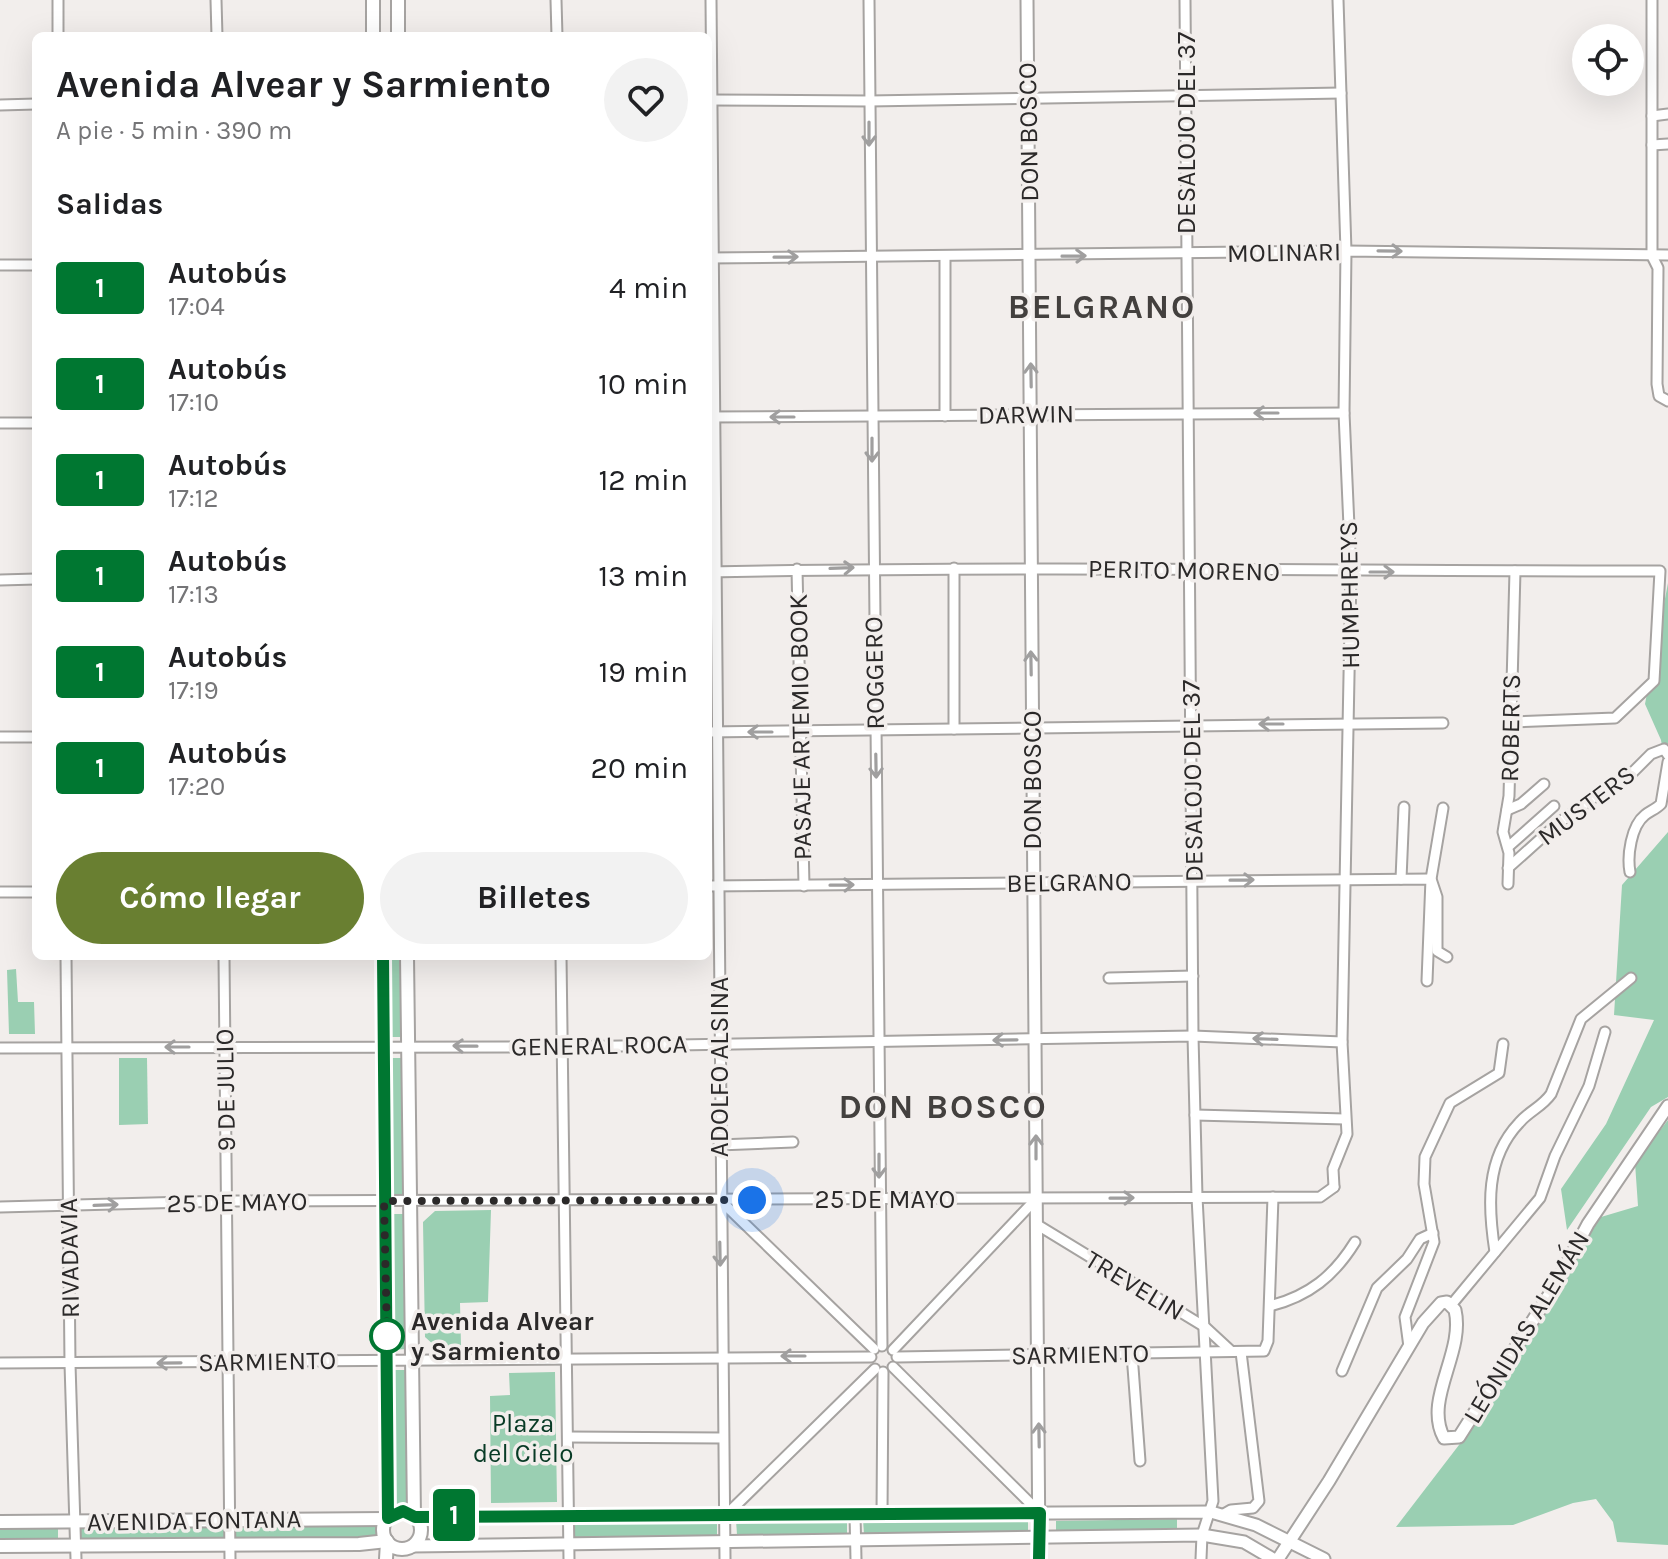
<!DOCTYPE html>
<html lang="es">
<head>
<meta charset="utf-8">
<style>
	body { margin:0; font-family:Karla,sans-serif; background:#f2f2f2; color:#202124; height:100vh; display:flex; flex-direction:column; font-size:30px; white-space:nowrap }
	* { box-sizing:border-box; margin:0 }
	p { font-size:26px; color:#757577 }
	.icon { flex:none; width:44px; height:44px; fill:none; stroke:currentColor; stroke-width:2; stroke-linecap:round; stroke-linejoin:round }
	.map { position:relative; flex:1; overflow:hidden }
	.sheet { position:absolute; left:32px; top:32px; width:680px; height:928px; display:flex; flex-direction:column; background:#fff; border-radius:12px; box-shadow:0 8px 32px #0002 }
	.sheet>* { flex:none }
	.badge { padding:0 16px; border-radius:6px; font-size:28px; line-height:52px }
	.fabs { position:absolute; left:1572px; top:24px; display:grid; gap:16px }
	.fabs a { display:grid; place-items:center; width:72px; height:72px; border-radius:50%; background:#fff; box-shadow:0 8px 32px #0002; font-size:40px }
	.you { position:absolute; width:40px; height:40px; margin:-20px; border:6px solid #fff; border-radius:50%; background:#1a73e8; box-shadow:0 0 0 12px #1a73e833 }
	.map>.badge { position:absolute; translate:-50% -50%; box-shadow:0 0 0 4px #fff }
	h2 { padding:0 24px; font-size:30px; line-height:72px }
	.round { display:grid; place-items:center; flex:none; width:84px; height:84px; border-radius:42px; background:#f2f2f2 }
	.headline { display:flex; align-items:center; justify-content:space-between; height:136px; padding:0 24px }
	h1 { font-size:38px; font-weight:700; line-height:60px }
	.cta { display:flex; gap:16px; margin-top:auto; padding:16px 24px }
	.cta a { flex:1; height:92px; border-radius:48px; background:#697f31; color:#fff; font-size:32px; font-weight:700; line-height:92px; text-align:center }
	.cta a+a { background:#f2f2f2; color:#202124 }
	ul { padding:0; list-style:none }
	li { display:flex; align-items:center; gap:24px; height:96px; padding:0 24px }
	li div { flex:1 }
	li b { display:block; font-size:30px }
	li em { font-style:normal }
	li .badge { min-width:88px; font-weight:700; text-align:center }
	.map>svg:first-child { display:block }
	.green { fill:#9acfb2 }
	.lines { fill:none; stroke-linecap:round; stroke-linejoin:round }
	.minor-casing { stroke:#a6a3a1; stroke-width:13 }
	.tertiary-casing { stroke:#a6a3a1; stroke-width:15 }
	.secondary-casing { stroke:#a6a3a1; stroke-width:16 }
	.minor { stroke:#fff; stroke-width:9 }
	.tertiary { stroke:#fff; stroke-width:11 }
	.secondary { stroke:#fff; stroke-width:12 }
	.oneway { stroke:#a09f9f }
	.line-casing { stroke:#fff; stroke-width:18 }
	.line { stroke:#007731; stroke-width:12 }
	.walk { stroke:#2b2929; stroke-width:8; stroke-dasharray:0 14.4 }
	.stop-dot { fill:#fff; stroke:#007731; stroke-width:4 }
	.labels { text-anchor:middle; stroke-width:7; stroke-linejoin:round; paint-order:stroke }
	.street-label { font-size:26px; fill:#2b2929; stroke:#f2eeec }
	.stop-label { font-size:26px; font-weight:bold; fill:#2b2929; stroke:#f2eeec; text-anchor:start }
	.park-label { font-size:26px; fill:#083b26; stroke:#f2eeec }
	.district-label { font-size:34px; font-weight:bold; letter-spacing:2px; fill:#43403e; stroke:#f2eeec }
</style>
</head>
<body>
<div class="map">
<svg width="1668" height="1559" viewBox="0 0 1668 1559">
	<rect width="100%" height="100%" fill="#f2eeec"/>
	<g class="green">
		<path d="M1668,583V785L1661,740L1645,704Z"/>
		<path d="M1668,832V1097L1651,1107L1567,1230L1561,1189L1606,1124L1654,1020L1614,1015L1622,885Z"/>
		<path d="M387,956H402L403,1037H388Z"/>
		<path d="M16,969L18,1002H34L35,1034H9L7,970Z"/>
		<path d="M119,1058H147L148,1124L119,1125Z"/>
		<path d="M388,1058H403L404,1194H389Z"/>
		<path d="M1668,1120V1545L1617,1542L1613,1522L1596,1499L1573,1503L1513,1525L1396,1527L1482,1415L1543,1306L1601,1217L1638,1206L1635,1163Z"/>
		<path d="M491,1210L488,1302L460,1303L461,1346H435L425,1337L423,1222L435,1211Z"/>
		<path d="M389,1214H405L406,1349L391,1350Z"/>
		<path d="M391,1370H406L408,1506H393Z"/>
		<path d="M555,1372L557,1502L491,1503L490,1396L510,1395L509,1373Z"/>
		<path d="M1028,1517V1532L864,1534L863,1519Z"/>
		<path d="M847,1519V1534L737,1535L736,1520Z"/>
		<path d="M1177,1519V1529L1056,1531V1521Z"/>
		<path d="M717,1521V1536L574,1538V1524Z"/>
		<path d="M378,1523L379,1538L236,1540L235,1526Z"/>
		<path d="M224,1526V1541L81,1543V1528Z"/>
		<rect x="0" y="1527" width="58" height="13"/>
	</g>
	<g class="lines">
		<g class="minor-casing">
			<g id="minor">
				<path d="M58,0V36"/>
				<path d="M216,0L217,36"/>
				<path d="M556,0L557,36"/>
				<path d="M711,0L725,1559"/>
				<path d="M869,0L882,1346"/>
				<path d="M1185,0L1193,1036L1197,1197L1213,1501L1202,1535L1201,1559"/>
				<path d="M1652,0V256L1658,268L1657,384L1659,396L1668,401"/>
				<path d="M710,100L869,101L1341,93"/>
				<path d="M0,105L36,104"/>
				<path d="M1652,116L1668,114"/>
				<path d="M1652,145L1668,144"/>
				<path d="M945,257V416"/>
				<path d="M708,258L1346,251L1668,255"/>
				<path d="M0,265H36"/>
				<path d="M708,417L1344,413"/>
				<path d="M0,423H36"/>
				<path d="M954,568V729"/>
				<path d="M797,569L804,886"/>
				<path d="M708,572C1025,566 1343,571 1660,571L1654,681L1615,718L1510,722"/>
				<path d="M0,580L36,579"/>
				<path d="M708,732L1443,723"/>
				<path d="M0,737H36"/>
				<path d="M1443,808L1431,879L1437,897V951L1447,957"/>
				<path d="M1507,810L1521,804L1544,784"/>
				<path d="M1508,847L1554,806"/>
				<path d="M1508,868L1556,825L1605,789L1626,779L1651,754L1664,749L1668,755"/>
				<path d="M1630,872C1627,856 1631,826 1645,815C1650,811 1656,809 1661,804L1668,762"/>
				<path d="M1401,879L1404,807"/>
				<path d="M1508,884L1509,853L1503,832L1509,796L1515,571"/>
				<path d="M708,886L1431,879L1427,981"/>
				<path d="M0,892H36"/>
				<path d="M66,956L70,1364L76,1559"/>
				<path d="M224,956L230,1559"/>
				<path d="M561,956L569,1559"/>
				<path d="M1109,978L1193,976"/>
				<path d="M0,1048L562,1047L1193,1036L1342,1042"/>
				<path d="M1195,1115L1345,1119"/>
				<path d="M719,1145L793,1142"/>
				<path d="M1334,1187L1333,1169L1347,1134L1342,1042L1351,572L1344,413L1346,251L1338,0"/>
				<path d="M720,1200L874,1349"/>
				<path d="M0,1207L227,1201L1320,1197L1334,1187"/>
				<path d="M1036,1224L1205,1327L1231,1351"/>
				<path d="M1495,1252C1488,1207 1485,1159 1519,1123C1529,1111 1542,1107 1551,1094L1581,1019L1631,978"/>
				<path d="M1452,1304L1540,1198L1555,1156L1589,1086L1605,1032"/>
				<path d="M1270,1306C1309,1296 1334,1276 1355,1242"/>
				<path d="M1409,1347L1405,1317L1434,1242L1424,1184L1425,1157L1450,1103L1499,1073L1503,1044"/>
				<path d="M893,1350L1036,1199"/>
				<path d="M1132,1354L1140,1461"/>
				<path d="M897,1357L1264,1351L1268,1341L1273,1197"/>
				<path d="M0,1363L871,1357"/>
				<path d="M893,1367L1040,1513"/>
				<path d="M1342,1371L1377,1288L1407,1259L1420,1239L1433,1233"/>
				<path d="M568,1437L722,1438"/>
				<path d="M855,1514L856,1559"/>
				<path d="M882,1514L883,1372"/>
				<path d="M1224,1514L1231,1510L1253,1508L1259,1501L1241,1352"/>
				<path d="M725,1516L875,1369"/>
			</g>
		</g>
		<g class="tertiary-casing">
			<g id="tertiary">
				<path d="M1027,0L1039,1559"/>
				<path d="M415,1517L1211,1512L1256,1525L1324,1559"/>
				<path d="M412,1546L1202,1535L1244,1542L1273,1559"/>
				<path d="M1278,1559L1329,1481L1423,1323L1441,1303L1447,1302L1455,1310C1465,1353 1423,1399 1444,1438L1459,1437L1556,1284L1588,1224L1668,1106"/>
			</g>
		</g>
		<g class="secondary-casing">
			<g id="secondary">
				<path d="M373,0V36"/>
				<path d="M398,36V0"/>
				<path d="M383,956L388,1518"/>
				<path d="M407,956L414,1516"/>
				<circle cx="402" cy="1530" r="19"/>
				<path d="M0,1522L387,1519"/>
				<path d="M0,1546L359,1544L387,1541"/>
				<path d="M386,1559L387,1542"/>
			</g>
		</g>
		<use href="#minor" class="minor"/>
		<use href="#tertiary" class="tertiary"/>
		<use href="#secondary" class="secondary"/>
	</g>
	<defs><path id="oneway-shaft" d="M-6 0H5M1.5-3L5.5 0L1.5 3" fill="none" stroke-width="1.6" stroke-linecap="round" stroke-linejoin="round" transform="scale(2)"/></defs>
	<g class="oneway">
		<use href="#oneway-shaft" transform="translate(869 134) rotate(90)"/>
		<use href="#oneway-shaft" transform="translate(1390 251) rotate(1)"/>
		<use href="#oneway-shaft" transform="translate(1074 256) rotate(-1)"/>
		<use href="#oneway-shaft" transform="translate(786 257) rotate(-1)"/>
		<use href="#oneway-shaft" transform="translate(1031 375) rotate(-91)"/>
		<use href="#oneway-shaft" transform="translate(1266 413) rotate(180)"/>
		<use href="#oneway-shaft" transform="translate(782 417) rotate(180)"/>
		<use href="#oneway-shaft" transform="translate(872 450) rotate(90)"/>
		<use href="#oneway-shaft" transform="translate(842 568) rotate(-2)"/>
		<use href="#oneway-shaft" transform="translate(1382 572)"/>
		<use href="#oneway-shaft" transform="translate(1031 663) rotate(-91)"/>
		<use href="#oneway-shaft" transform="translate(1271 724) rotate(180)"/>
		<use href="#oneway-shaft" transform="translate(760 732) rotate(180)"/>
		<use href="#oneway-shaft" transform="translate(876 766) rotate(89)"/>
		<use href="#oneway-shaft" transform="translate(1242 880) rotate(-1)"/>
		<use href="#oneway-shaft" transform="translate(842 885) rotate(-1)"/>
		<use href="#oneway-shaft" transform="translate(1265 1039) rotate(-178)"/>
		<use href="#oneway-shaft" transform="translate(1005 1040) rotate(179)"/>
		<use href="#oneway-shaft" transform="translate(465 1046) rotate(-179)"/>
		<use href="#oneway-shaft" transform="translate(177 1047) rotate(180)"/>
		<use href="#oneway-shaft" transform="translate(1036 1147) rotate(-90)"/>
		<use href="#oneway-shaft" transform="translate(879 1166) rotate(90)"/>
		<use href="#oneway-shaft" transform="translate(1122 1198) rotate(-1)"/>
		<use href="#oneway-shaft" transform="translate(106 1205) rotate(-2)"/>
		<use href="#oneway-shaft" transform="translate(720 1254) rotate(89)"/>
		<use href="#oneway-shaft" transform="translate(793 1356) rotate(-180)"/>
		<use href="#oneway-shaft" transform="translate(169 1363) rotate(179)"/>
		<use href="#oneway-shaft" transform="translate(1039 1435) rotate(-91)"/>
	</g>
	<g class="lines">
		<g class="line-casing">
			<path id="line" d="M383,956L388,1518L403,1511L415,1517L1040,1513L1039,1559"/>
		</g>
		<use href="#line" class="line"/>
		<path class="walk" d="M387,1336L384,1201L752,1200"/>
	</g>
	<circle class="stop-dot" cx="387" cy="1336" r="16"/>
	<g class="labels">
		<g class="street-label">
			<text transform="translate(1028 132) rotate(-91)" y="9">DON BOSCO</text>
			<text transform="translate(1186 133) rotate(-90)" y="9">DESALOJO DEL 37</text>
			<text transform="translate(1284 252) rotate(-1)" y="9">MOLINARI</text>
			<text transform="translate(1026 414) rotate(-1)" y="9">DARWIN</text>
			<text transform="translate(1184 570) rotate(1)" y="9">PERITO MORENO</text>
			<text transform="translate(1349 595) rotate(-91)" y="9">HUMPHREYS</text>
			<text transform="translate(874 673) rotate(-91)" y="9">ROGGERO</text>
			<text transform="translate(800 727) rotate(-91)" y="9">PASAJE ARTEMIO BOOK</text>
			<text transform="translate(1510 728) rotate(-89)" y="9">ROBERTS</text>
			<text transform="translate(1032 780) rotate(-90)" y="9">DON BOSCO</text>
			<text transform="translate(1192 781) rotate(-91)" y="9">DESALOJO DEL 37</text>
			<text transform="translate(1586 805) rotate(-37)" y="9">MUSTERS</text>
			<text transform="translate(1069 882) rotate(-1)" y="9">BELGRANO</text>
			<text transform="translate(599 1045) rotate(-1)" y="9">GENERAL ROCA</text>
			<text transform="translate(719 1067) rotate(-90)" y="9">ADOLFO ALSINA</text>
			<text transform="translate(225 1090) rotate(-91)" y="9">9 DE JULIO</text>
			<text x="885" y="1208">25 DE MAYO</text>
			<text transform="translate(237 1202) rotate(-1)" y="9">25 DE MAYO</text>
			<text transform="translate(69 1258) rotate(-91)" y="9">RIVADAVIA</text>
			<text transform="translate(1135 1285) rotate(31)" y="9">TREVELIN</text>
			<text transform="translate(1526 1327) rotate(-59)" y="9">LEÓNIDAS ALEMÁN</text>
			<text transform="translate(1080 1354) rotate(-1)" y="9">SARMIENTO</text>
			<text transform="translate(267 1361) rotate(-1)" y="9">SARMIENTO</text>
			<text transform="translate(194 1520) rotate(-1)" y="9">AVENIDA FONTANA</text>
		</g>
		<g class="stop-label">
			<text x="411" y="1330">Avenida Alvear<tspan x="411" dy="30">y Sarmiento</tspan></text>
		</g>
		<g class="park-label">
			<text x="523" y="1432">Plaza<tspan x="523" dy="30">del Cielo</tspan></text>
		</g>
		<g class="district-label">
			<text x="1102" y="318">BELGRANO</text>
			<text x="943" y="1118">DON BOSCO</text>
		</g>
	</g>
</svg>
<div class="fabs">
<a><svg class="icon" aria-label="locate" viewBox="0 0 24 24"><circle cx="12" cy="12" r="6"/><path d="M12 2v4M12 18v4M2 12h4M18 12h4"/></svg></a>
</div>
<div class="you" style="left:752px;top:1200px"></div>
<b class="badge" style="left:454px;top:1515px;background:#007731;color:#fff">1</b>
<section class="sheet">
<div class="headline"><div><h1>Avenida Alvear y Sarmiento</h1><p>A pie · 5 min · 390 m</p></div><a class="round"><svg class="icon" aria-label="heart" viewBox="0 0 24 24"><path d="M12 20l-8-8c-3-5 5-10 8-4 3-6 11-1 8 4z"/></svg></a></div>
<h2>Salidas</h2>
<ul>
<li><span class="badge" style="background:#007731;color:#fff">1</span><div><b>Autobús</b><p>17:04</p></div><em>4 min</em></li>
<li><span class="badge" style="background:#007731;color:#fff">1</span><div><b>Autobús</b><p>17:10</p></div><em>10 min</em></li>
<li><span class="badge" style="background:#007731;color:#fff">1</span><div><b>Autobús</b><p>17:12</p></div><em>12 min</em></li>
<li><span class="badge" style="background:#007731;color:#fff">1</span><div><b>Autobús</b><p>17:13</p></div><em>13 min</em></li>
<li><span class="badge" style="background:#007731;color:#fff">1</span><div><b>Autobús</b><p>17:19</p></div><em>19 min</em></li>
<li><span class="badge" style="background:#007731;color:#fff">1</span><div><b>Autobús</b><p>17:20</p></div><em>20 min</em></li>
</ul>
<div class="cta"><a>Cómo llegar</a><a>Billetes</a></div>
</section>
</div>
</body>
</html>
